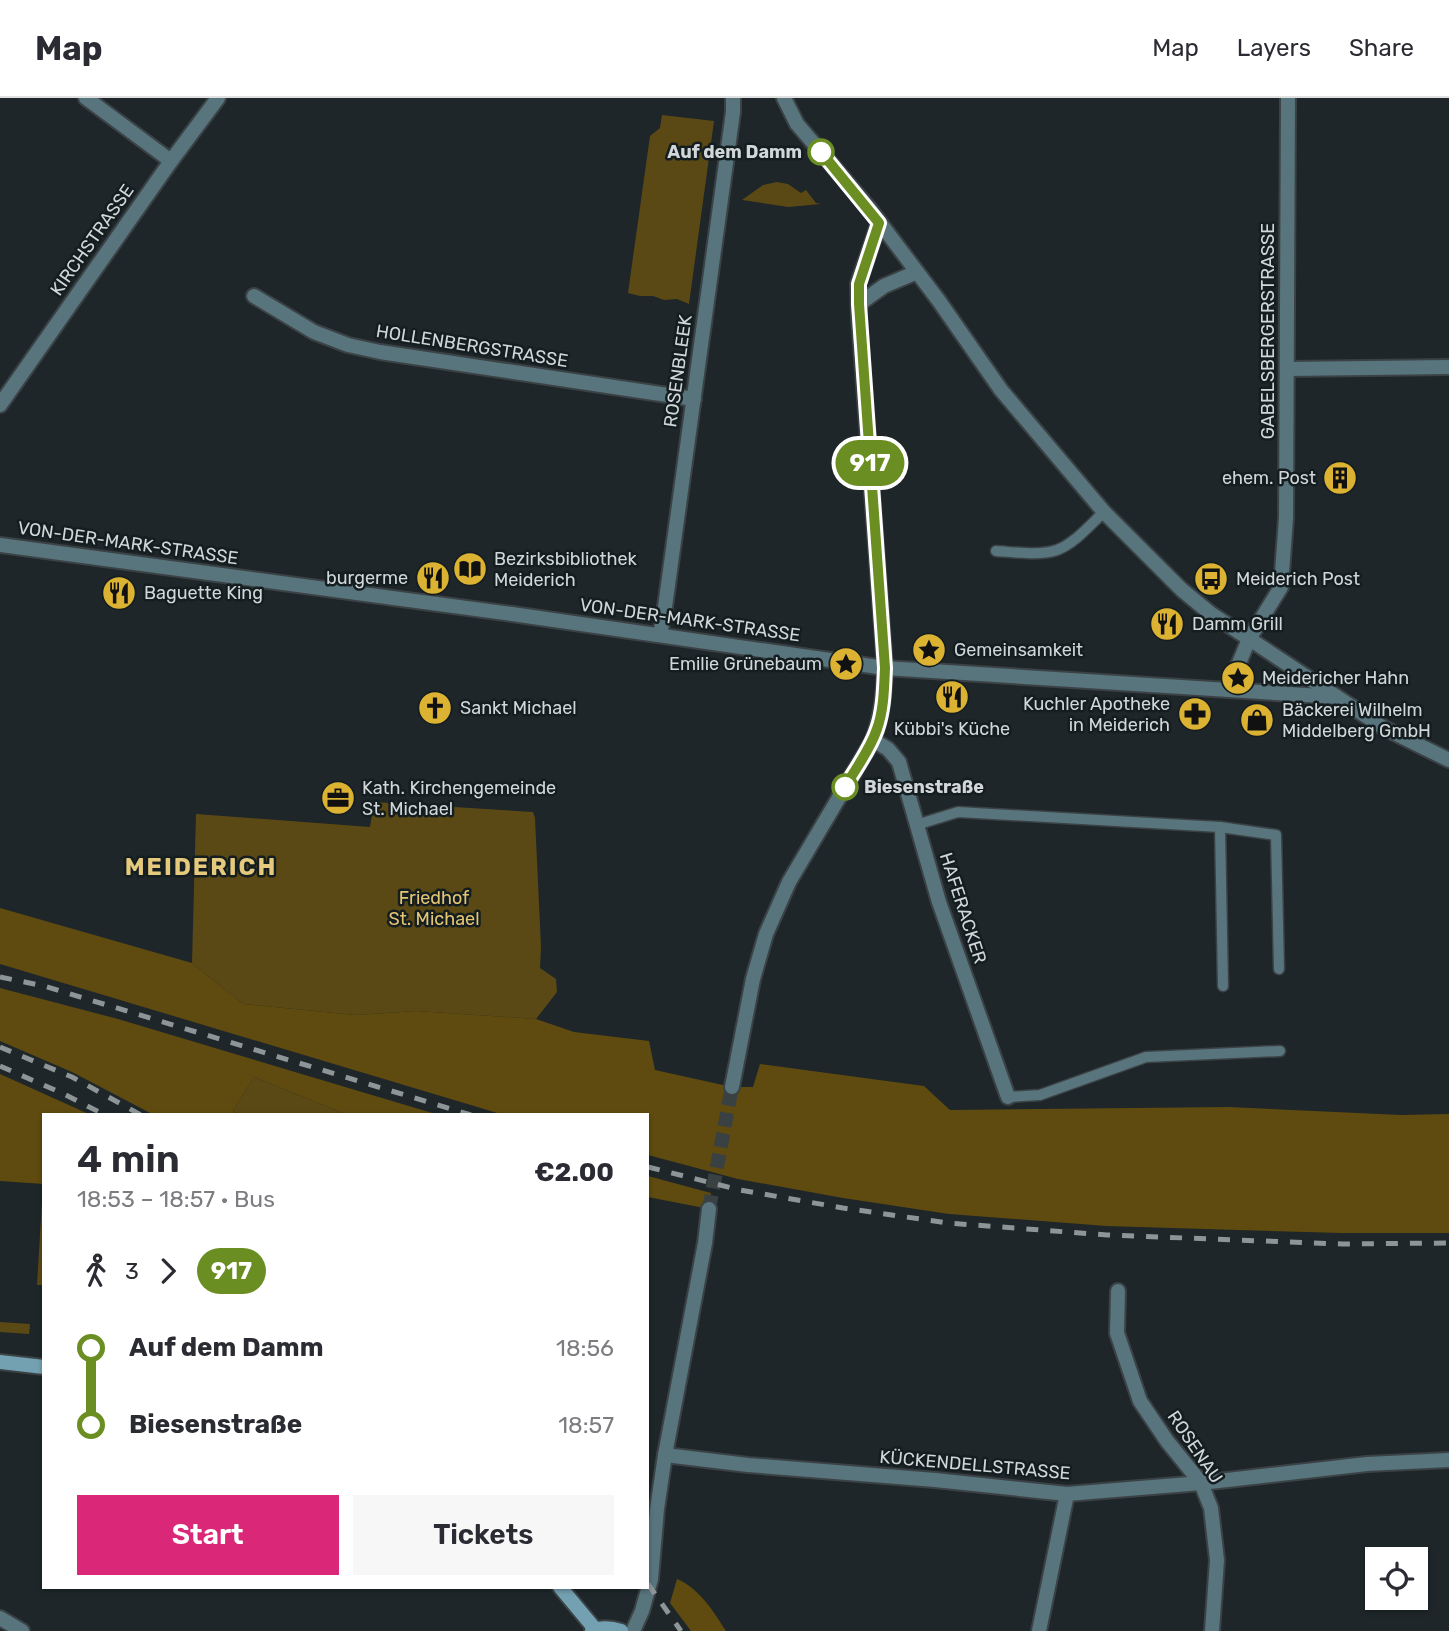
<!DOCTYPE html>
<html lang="en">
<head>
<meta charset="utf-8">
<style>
	body { margin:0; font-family:Rubik,sans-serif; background:#f7f7f7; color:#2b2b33; height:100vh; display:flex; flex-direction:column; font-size:26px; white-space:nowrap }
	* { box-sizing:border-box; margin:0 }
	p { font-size:23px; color:#7c7c81 }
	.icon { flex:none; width:38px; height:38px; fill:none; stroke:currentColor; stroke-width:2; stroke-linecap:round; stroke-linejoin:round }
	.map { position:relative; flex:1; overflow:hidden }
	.details { position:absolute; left:42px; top:1015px; width:607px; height:476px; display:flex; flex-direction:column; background:#fff; border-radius:0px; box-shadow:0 2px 5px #0004 }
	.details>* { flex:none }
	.badge { padding:0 14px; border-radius:23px; font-size:24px; line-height:46px }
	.controls { position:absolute; left:1365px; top:1449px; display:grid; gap:14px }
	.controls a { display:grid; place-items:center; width:63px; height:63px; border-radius:0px; background:#fff; box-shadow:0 2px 5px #0004; font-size:35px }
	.map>.badge { position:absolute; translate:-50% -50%; box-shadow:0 0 0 4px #fff }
	.legs { display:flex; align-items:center; gap:10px; height:77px; padding:0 35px; font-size:23px }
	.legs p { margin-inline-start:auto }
	.overview { display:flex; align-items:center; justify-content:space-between; height:119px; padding:0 35px }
	h1 { font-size:38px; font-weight:600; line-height:52px }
	.button { display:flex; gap:14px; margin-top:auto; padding:14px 35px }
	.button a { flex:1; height:80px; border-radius:0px; background:#db2777; color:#fff; font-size:28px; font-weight:600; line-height:80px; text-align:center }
	.button a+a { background:#f7f7f7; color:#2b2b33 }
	ul { padding:0 35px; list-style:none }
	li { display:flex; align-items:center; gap:24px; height:77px; font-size:26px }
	li i { display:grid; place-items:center; width:10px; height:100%; margin:0 9px; background:currentColor }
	li i::after { content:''; width:18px; height:18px; margin:-9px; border:5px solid; border-radius:50%; background:#fff }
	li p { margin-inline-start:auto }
	li:first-child i { background:linear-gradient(#0000 50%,currentColor 0) }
	li:last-child i { background:linear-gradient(currentColor 50%,#0000 0) }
	header { display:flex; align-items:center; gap:42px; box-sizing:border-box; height:98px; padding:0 35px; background:#fff; border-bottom:2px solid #e1e1e2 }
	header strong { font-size:33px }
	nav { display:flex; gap:38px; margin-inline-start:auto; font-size:24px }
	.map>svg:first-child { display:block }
	.green { fill:#5b4915 }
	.forest { fill:#5f4b0f }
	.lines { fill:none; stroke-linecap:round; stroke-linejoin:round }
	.tertiary-tunnel { stroke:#394143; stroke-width:14; stroke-dasharray:14 7; stroke-linecap:butt }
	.service-casing { stroke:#3b4245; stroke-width:13 }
	.pedestrian-casing { stroke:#3b4245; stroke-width:18 }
	.minor-casing { stroke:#3b4245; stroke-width:18 }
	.tertiary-casing { stroke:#3b4245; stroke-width:18 }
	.secondary-casing { stroke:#3b4245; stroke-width:18 }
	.service { stroke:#58747d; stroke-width:10 }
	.pedestrian { stroke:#58747d; stroke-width:14 }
	.minor { stroke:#58747d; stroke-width:14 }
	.tertiary { stroke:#58747d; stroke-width:14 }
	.secondary { stroke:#74a1b1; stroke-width:14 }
	.rail { stroke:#8e9597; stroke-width:5; stroke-dasharray:12 12; stroke-linecap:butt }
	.line-1-casing { stroke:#fff; stroke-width:16 }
	.line-1 { stroke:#6b8e23; stroke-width:10 }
	.stop-1-dot { fill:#fff; stroke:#6b8e23; stroke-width:3.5 }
	.labels { text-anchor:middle; stroke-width:5; stroke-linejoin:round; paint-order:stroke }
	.stop-label { font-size:18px; font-weight:bold; fill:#d1d7d9; stroke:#141d20; text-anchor:end }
	.street-label { font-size:18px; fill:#d1d7d9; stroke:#141d20 }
	.poi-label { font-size:18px; fill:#d1d7d9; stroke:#141d20; text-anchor:start }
	.park-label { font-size:18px; fill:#e4c572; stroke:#141d20 }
	.district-label { font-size:24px; font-weight:bold; letter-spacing:2px; fill:#e5c97d; stroke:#141d20 }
</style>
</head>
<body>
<header>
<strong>Map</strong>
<nav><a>Map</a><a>Layers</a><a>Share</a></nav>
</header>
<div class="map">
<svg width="1449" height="1533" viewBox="0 0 1449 1533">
	<rect width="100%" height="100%" fill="#1e2629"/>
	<g class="green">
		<path d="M662,17L714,23L689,206L677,201L664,202L653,198H640L628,195L650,38L660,30Z"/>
		<path d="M777,84L788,86L801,95L806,92L816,105L821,106L788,109L742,102L763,87Z"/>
		<path d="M374,704L533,714L535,720L541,849L540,870L556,881L557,894L536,921L417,913L355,917L243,906L192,865L196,716L370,729Z"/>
		<path d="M254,979L348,1017H239L233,1013Z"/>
		<path d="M43,1086H44V1187H37Z"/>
		<path d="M0,1224L30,1226L29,1236L0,1234Z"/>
	</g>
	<g class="forest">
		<path d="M0,810L192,865L243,906L355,917L417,913L536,921L574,934L649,943L655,972L732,989H753L760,966L924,988L950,1012L1229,1009L1401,1017L1449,1016V1135H1341L1106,1128L949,1116L843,1100L738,1081L648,1057V1017H504L0,866Z"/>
		<path d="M0,890L118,921L439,1017H348L254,979L233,1013L238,1017H154L72,974L0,943Z"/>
		<path d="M0,976L91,1017H44V1086L0,1083Z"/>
		<path d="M648,1078L711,1095L709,1111L648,1099Z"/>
		<path d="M677,1481C699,1490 714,1514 726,1533H691L670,1505Z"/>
	</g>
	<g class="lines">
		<path class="tertiary-tunnel" d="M709,1111L732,989"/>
		<g class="service-casing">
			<g id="service">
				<path d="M996,453C1014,454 1040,458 1057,452C1075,445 1090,427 1104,414"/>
				<path d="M916,727L958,714L1220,729L1276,737L1279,871"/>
				<path d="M1220,729L1223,888"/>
				<path d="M1008,999L1040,997L1146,959L1280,953"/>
			</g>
		</g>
		<g class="pedestrian-casing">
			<g id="pedestrian">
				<path d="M0,447L512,516L885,570L1337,599"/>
				<path d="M660,537L665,509"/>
				<path d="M1228,592L1249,541"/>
			</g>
		</g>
		<g class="minor-casing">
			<g id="minor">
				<path d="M86,0L171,63"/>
				<path d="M254,198L314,234L348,247L380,254L694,301"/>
				<path d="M1287,271L1449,269"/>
				<path d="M0,307L171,63L218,0"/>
				<path d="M665,509L733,14V0"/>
				<path d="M1249,541L1281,489L1286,420L1288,0"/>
				<path d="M873,642L888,651L899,664L939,804L1008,999"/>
				<path d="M1118,1193L1117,1235L1140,1303L1167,1343L1201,1385L1211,1410L1217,1462L1212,1533"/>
				<path d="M665,1357L748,1367L935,1382L1067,1396L1201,1385L1367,1366L1449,1362"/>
				<path d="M0,1520L22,1533"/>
				<path d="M1039,1533L1067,1396"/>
			</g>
		</g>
		<g class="tertiary-casing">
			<g id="tertiary">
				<path d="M784,0L797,26L868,109L939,203L1001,292L1104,414L1182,492L1210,515L1384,630L1449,662"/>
				<path d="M859,206L884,188L917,174"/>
				<path d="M732,989L753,881L766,836L789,784L873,642C882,618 884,595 885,570L859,219L858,186L879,125"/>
				<path d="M633,1533L642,1513L651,1481L657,1411L665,1357L705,1145L709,1111"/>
			</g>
		</g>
		<g class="secondary-casing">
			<g id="secondary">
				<path d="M0,1264L44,1269"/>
				<path d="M560,1489L595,1531"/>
				<path d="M592,1533C601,1529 612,1530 621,1533"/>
			</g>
		</g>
		<use href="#service" class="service"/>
		<use href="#pedestrian" class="pedestrian"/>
		<use href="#minor" class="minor"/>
		<use href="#tertiary" class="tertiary"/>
		<use href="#secondary" class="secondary"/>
		<g class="rail">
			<path d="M0,879L44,888L471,1017"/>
			<path d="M0,949L72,979L141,1017"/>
			<path d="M0,968L64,996L105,1017"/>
			<path d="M648,1069L740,1092L843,1110L948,1125L1107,1137L1342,1146L1449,1145"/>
			<path d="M648,1486L681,1533"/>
		</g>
	</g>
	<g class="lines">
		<g class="line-1-casing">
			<path id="line-1" d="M821,54L879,125L859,186V206L885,570C884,590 884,611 877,631C870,652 856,670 845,689"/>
		</g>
		<use href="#line-1" class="line-1"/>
	</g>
	<defs>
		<g id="building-disc" transform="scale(1.75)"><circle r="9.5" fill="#dcb233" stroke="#141d20"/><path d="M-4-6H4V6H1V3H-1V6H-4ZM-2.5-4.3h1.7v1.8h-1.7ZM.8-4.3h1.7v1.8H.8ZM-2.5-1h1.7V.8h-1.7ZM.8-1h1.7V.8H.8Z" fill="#111"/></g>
		<g id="library-disc" transform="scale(1.75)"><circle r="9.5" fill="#dcb233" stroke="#141d20"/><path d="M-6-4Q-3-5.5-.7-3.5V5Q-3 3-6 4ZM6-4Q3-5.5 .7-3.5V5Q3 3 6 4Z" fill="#111"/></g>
		<g id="restaurant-disc" transform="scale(1.75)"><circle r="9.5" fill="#dcb233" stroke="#141d20"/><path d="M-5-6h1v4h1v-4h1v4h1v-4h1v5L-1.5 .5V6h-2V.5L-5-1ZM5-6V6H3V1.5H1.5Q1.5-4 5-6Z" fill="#111"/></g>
		<g id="bus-disc" transform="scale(1.75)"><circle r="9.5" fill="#dcb233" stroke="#141d20"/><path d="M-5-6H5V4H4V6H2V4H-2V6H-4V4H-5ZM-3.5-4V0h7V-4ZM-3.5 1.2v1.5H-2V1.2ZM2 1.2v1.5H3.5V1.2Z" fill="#111"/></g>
		<g id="sight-disc" transform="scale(1.75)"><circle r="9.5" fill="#dcb233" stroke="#141d20"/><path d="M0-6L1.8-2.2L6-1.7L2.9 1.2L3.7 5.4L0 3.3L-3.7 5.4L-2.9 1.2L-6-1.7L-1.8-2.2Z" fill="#111"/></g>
		<g id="church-disc" transform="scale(1.75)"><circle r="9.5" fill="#dcb233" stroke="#141d20"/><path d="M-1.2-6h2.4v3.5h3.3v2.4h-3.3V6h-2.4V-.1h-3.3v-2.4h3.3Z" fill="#111"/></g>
		<g id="pharmacy-disc" transform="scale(1.75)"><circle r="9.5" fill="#dcb233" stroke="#141d20"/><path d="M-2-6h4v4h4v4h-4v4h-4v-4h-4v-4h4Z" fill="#111"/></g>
		<g id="shop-disc" transform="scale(1.75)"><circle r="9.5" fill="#dcb233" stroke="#141d20"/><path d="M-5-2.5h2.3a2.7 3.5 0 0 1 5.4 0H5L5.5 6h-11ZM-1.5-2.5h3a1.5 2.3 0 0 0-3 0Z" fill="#111"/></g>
		<g id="office-disc" transform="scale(1.75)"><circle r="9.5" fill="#dcb233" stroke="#141d20"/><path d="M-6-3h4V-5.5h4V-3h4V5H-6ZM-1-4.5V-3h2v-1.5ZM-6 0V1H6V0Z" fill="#111"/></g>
	</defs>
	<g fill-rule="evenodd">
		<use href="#building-disc" x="1340" y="380"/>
		<use href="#library-disc" x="470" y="471"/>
		<use href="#restaurant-disc" x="433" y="480"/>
		<use href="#bus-disc" x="1211" y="481"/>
		<use href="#restaurant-disc" x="119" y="495"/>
		<use href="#restaurant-disc" x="1167" y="526"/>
		<use href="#sight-disc" x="929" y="552"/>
		<use href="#sight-disc" x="846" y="566"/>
		<use href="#sight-disc" x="1238" y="580"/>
		<use href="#restaurant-disc" x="952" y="599"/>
		<use href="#church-disc" x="435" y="610"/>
		<use href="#pharmacy-disc" x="1195" y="616"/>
		<use href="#shop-disc" x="1257" y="622"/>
		<use href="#office-disc" x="338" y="700"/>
	</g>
	<g class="stop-1-dot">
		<circle cx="821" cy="54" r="12"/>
		<circle cx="845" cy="689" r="12"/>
	</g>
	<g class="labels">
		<g class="stop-label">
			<text x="802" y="60">Auf dem Damm</text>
			<text x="864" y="695" text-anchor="start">Biesenstraße</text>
		</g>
		<g class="street-label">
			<text transform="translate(92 142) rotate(-55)" y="6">KIRCHSTRASSE</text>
			<text transform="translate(1268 233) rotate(-90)" y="6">GABELSBERGERSTRASSE</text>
			<text transform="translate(472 248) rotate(9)" y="6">HOLLENBERGSTRASSE</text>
			<text transform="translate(678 273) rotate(-82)" y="6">ROSENBLEEK</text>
			<text transform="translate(128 445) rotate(8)" y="6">VON-DER-MARK-STRASSE</text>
			<text transform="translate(690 522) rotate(8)" y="6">VON-DER-MARK-STRASSE</text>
			<text transform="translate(963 810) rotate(72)" y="6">HAFERACKER</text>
			<text transform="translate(1195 1349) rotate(56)" y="6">ROSENAU</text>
			<text transform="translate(975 1367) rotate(5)" y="6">KÜCKENDELLSTRASSE</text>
		</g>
		<g class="poi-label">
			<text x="1316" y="386" text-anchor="end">ehem. Post</text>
			<text x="494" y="467">Bezirksbibliothek<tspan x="494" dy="21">Meiderich</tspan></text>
			<text x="408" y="486" text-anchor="end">burgerme</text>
			<text x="1236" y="487">Meiderich Post</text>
			<text x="144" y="501">Baguette King</text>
			<text x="1192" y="532">Damm Grill</text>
			<text x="954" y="558">Gemeinsamkeit</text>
			<text x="822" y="572" text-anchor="end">Emilie Grünebaum</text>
			<text x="1262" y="586">Meidericher Hahn</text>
			<text x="1170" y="612" text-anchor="end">Kuchler Apotheke<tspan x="1170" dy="21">in Meiderich</tspan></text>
			<text x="460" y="616">Sankt Michael</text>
			<text x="1282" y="618">Bäckerei Wilhelm<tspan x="1282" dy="21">Middelberg GmbH</tspan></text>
			<text x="952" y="637" text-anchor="middle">Kübbi's Küche</text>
			<text x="362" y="696">Kath. Kirchengemeinde<tspan x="362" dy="21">St. Michael</tspan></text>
		</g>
		<g class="park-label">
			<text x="434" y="806">Friedhof<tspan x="434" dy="21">St. Michael</tspan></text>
		</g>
		<g class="district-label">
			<text x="201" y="777">MEIDERICH</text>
		</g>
	</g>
</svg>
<div class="controls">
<a><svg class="icon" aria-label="locate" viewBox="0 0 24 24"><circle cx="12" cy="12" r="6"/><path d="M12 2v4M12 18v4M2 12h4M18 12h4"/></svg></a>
</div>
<b class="badge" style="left:870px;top:365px;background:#6b8e23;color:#fff">917</b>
<section class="details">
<div class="overview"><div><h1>4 min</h1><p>18:53 – 18:57 · Bus</p></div><b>€2.00</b></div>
<div class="legs"><svg class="icon" aria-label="walk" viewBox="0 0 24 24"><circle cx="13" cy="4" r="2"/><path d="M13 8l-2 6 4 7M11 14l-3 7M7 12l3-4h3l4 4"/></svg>3<svg class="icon" aria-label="forward" viewBox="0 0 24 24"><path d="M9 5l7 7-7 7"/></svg><b class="badge" style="background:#6b8e23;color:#fff">917</b></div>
<ul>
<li><i style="color:#6b8e23"></i><b>Auf dem Damm</b><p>18:56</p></li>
<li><i style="color:#6b8e23"></i><b>Biesenstraße</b><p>18:57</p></li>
</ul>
<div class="button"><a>Start</a><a>Tickets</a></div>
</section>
</div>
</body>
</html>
